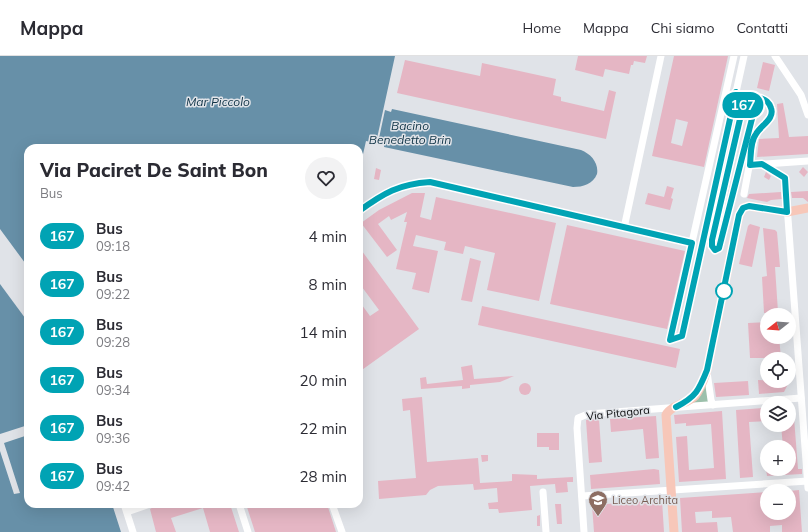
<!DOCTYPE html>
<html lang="it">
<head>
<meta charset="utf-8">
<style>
	body { margin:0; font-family:Mulish,sans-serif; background:#f2f2f3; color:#2b2b33; height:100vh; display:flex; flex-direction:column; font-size:15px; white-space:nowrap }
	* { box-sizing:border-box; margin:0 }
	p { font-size:13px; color:#7c7c81 }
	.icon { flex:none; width:22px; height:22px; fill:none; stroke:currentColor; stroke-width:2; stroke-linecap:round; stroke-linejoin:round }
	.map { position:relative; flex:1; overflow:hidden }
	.sheet { position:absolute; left:24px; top:88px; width:339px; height:364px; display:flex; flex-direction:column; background:#fff; border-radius:12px; box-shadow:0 4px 16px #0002 }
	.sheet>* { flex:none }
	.badge { padding:0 8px; border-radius:13px; font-size:14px; line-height:26px }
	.needle { width:26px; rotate:253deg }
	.fabs { position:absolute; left:760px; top:252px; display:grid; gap:8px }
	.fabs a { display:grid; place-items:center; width:36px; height:36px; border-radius:50%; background:#fff; box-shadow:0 4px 16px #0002; font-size:20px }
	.map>.badge { position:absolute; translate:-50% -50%; box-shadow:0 0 0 2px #fff }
	.round { display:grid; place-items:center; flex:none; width:42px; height:42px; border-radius:21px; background:#f2f2f3 }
	.head { display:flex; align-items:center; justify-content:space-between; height:68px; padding:0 16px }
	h1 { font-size:19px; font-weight:800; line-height:30px }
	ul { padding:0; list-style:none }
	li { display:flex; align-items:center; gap:12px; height:48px; padding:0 16px }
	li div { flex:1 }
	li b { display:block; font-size:15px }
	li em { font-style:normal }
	li .badge { min-width:44px; font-weight:700; text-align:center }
	header { display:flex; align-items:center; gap:24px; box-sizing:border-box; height:56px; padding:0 20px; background:#fff; border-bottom:1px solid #e1e1e2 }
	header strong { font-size:19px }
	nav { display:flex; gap:22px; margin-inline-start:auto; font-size:14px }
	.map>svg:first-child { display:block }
	.green { fill:#9cc0ab }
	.water { fill:#6790a8 }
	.building { fill:#e5b6c4; fill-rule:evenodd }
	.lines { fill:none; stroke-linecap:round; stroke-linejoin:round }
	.minor { stroke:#fff; stroke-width:7 }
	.major { stroke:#f7c7b9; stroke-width:9 }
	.line-casing { stroke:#fff; stroke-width:9 }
	.line { stroke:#00a3b4; stroke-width:6 }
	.stop-dot { fill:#fff; stroke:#00a3b4; stroke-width:2 }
	.labels { text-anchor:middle; stroke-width:3; stroke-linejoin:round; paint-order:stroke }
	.street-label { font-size:11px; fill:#0b0c0e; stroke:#e0e3e8 }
	.education-label { font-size:11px; fill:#785e54; stroke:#e0e3e8; text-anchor:start }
	.water-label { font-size:12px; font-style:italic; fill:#0f3346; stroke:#e0e3e8 }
</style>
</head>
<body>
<header>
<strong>Mappa</strong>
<nav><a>Home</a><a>Mappa</a><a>Chi siamo</a><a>Contatti</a></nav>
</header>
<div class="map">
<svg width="808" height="476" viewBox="0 0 808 476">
	<rect width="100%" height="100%" fill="#e0e3e8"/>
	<path class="green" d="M706,328L709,346L692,347Z"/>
	<g class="water">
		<path d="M0,0H395L376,87L366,85L359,116V92H28V211L0,173Z"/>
		<path d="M392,53L581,94C591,98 599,107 597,118C593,128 583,131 573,131L384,91V88L378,87L385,54L391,56Z"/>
		<path d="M0,228L28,266V369L0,378Z"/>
		<path d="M25,380L28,389V448H112L121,476H0V395L14,438L20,437L4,387Z"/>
	</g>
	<g class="building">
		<path d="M578,0H647L645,7L634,5L633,9H631L629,18L605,13L603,21L575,14Z"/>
		<path d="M674,0H728L704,111L652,100ZM676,63L688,66L682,90L671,87Z"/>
		<path d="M405,4L480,20L482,7L556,23L553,39L561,41V45L604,55L609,34L616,36L606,83L397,37Z"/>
		<path d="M763,6L775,9L769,35L757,32Z"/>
		<path d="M783,47L789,81L808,80V98L757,101L759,83L779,82L777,48Z"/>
		<path d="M803,111L808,116L804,121L799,116Z"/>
		<path d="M376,112L381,114L379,124L374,123Z"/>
		<path d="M766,116L771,120L769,124L764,121Z"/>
		<path d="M667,130L674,132L671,142L673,143L670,154L645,148L648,137L664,141Z"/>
		<path d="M808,135V146L803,142H792L791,136Z"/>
		<path d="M781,136L782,143L771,144L767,146L747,142L749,138Z"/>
		<path d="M412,137H425L420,161L431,164L436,141L556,167L539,245L487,234L495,197L465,190L463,198L444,194L446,186L416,179L413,190L438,195L429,237L412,233L416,217L396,213L407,166H404L407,156L391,164L389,160L378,168L397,194L387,201L361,167L379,154Z"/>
		<path d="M750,168L760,171L752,211L739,208L748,170Z"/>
		<path d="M567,169L685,195L667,273L550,248Z"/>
		<path d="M763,172L775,174L777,176L780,211H775L778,256L764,257L762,221L767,220Z"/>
		<path d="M359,191L419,273L359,316V245L370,260L379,254L359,227Z"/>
		<path d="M470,202L481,205L472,246L461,244Z"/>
		<path d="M482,250L680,293L676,312L478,269Z"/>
		<path d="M767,266V281H779L781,302H750L748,267Z"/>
		<path d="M472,309L474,323L514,320L500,326L470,329V332L462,333V330L421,333L420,322L426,321L427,328L463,324L461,311Z"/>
		<path d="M758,324L788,325V328L784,336L759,338Z"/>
		<path d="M748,325L749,339L716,341L714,327Z"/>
		<circle cx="525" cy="333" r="6"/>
		<path d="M422,341L427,406L478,402L480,427L512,425V418L537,419V423L573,421V426H567L568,436L556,437L555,428L530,430L532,454L499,457L498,453H489L488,447L498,446L497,432L474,434L473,428L438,430L430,434L426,439L379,443L378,425L416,422L410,354L403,355L402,343Z"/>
		<path d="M789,349H793L798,413H802V418L767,420L766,413H789V391H783L781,369H789Z"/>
		<path d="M763,352H767V365L749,366L753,421L740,422L736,354Z"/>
		<path d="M722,355L726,423L679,426L676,381L687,380L689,414L714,412L711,368L686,370V367L675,368L674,359Z"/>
		<path d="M656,360L659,402L646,403L643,373L611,376L610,363Z"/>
		<path d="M599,363L602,406L589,407L586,364Z"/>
		<path d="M537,377H559V394H549V391H537Z"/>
		<path d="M481,399H488V405L482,406Z"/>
		<path d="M654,413L659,414L660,428L591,433L590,419Z"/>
		<path d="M799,434L802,476H782V469L770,470V476H733L731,461L712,462V455L695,456L696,467L717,466L718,476H682L680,442L767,436V457H772L773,459L789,457V435Z"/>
		<path d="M662,444L664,476H594L592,449Z"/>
		<path d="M159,448H230L239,476H210L203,452L171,462L176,476H156L150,453Z"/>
		<path d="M246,448H253L254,450L261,448H327L336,476H255Z"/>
		<path d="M555,448H561L562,468H557Z"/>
		<path d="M540,459V470H537V460Z"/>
	</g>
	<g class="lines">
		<g class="minor">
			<path d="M734,0L670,284L682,280L744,0"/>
			<path d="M775,0L801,39L808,59"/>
			<path d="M736,35L742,42L743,50L716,173L711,190L715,194L719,192L756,47L760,42L765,44L770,48L773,55L772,61L755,78L744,138"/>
			<path d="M762,108L785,122L808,432"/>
			<path d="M750,109L808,105"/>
			<path d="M359,155C384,137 399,128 430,126L692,187"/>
			<path d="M624,172L661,0"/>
			<path d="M707,316L711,344L713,349"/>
			<path d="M543,436L546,476"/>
			<path d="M582,440L808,425"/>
			<path d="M124,448L133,476"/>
			<path d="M239,448L248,476"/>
			<path d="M332,448L342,476"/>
			<path d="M127,456L150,448"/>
			<path d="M584,476L577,372L578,362L588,358L801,342"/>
		</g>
		<path class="major" d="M674,476L666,359C671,349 687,348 695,340C701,333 704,323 707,314L739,159L743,152L749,150L787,156L808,152"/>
	</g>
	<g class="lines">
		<g class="line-casing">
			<path id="line" d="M359,155C384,137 399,128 430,126L692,187L670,284L682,280L736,36L742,42L743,50L712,184V190L715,194L719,192L756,47L760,42C766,44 769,46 771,52C775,63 761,69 756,78C750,86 751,99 750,109L762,108L785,122L787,156L749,150L743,152L739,159L707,314C699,334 696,341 676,351"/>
		</g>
		<use href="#line" class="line"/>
	</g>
	<defs>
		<g id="school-pin" transform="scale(1)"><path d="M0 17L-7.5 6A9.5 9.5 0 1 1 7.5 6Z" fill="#8d6e63" stroke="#e0e3e8"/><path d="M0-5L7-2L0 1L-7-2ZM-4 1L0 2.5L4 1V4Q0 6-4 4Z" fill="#fff"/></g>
	</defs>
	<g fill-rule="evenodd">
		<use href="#school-pin" x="598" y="444"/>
	</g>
	<circle class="stop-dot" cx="724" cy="235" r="8"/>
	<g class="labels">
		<g class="street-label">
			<text transform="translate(618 357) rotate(-6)" y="4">Via Pitagora</text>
		</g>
		<g class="education-label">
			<text x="612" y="448">Liceo Archita</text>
		</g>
		<g class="water-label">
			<text x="218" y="50">Mar Piccolo</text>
			<text x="410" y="74">Bacino<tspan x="410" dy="14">Benedetto Brin</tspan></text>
		</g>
	</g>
</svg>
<div class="fabs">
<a><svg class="needle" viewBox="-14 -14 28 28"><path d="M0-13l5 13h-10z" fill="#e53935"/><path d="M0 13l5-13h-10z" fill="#7c7c81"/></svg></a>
<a><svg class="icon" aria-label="locate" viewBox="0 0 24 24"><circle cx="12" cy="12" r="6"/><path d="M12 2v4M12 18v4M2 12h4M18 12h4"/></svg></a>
<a><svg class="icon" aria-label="layers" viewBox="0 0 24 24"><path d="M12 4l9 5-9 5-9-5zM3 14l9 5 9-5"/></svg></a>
<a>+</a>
<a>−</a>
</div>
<b class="badge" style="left:743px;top:49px;background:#00a3b4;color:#fff">167</b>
<section class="sheet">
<div class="head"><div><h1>Via Paciret De Saint Bon</h1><p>Bus</p></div><a class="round"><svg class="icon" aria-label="heart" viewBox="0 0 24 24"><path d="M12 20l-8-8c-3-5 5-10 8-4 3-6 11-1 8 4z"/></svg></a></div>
<ul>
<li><span class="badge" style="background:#00a3b4;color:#fff">167</span><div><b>Bus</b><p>09:18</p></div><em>4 min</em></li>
<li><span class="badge" style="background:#00a3b4;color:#fff">167</span><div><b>Bus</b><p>09:22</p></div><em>8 min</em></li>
<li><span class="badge" style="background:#00a3b4;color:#fff">167</span><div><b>Bus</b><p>09:28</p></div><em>14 min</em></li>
<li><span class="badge" style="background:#00a3b4;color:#fff">167</span><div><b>Bus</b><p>09:34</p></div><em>20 min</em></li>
<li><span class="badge" style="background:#00a3b4;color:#fff">167</span><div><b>Bus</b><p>09:36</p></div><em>22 min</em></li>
<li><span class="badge" style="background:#00a3b4;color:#fff">167</span><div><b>Bus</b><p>09:42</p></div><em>28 min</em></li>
</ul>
</section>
</div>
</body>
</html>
